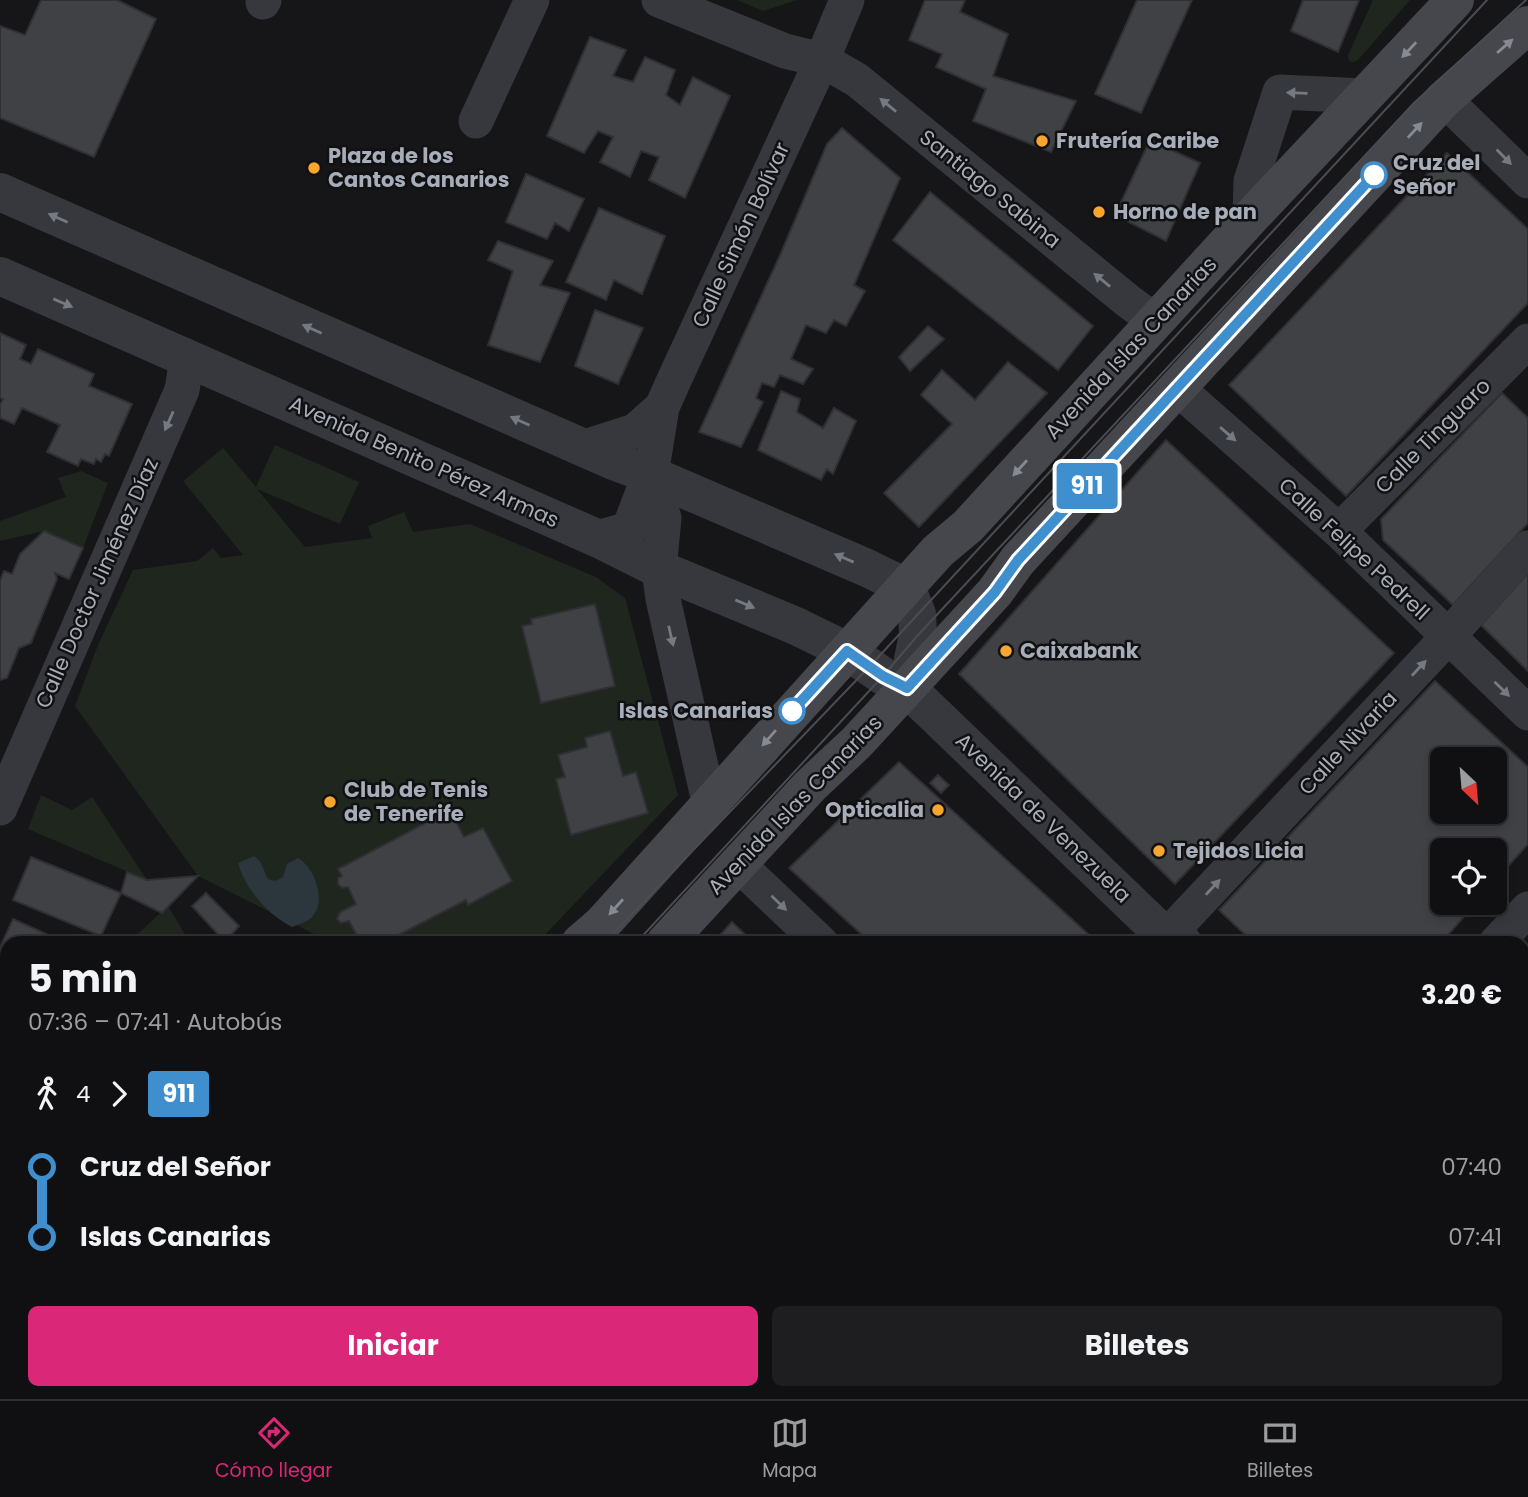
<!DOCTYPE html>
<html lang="es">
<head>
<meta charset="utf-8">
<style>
	body { margin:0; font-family:Poppins,sans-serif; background:#1e1e20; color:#f1f3f6; height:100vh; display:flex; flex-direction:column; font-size:26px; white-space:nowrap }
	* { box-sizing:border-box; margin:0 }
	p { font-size:23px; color:#9c9d9f }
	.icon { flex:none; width:38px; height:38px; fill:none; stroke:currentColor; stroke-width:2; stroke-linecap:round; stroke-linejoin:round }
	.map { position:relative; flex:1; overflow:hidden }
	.drawer { position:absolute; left:0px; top:936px; width:1530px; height:464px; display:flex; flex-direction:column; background:#101012; border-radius:21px 21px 0 0; box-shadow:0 4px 10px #0003,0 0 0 2px #303032 }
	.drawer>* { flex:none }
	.badge { padding:0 14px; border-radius:5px; font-size:24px; line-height:46px }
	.needle { width:46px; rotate:154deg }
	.controls { position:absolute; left:1430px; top:747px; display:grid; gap:14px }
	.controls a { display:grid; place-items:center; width:77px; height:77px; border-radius:10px; background:#101012; box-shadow:0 4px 10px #0003,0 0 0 2px #303032; font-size:35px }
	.map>.badge { position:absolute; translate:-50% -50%; box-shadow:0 0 0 4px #fff }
	.legs { display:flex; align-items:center; gap:10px; height:77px; padding:0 28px; font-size:23px }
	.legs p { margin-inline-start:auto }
	.headline { display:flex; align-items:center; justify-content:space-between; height:119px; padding:0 28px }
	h1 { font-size:38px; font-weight:700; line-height:52px }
	.action { display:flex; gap:14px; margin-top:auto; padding:14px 28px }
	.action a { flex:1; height:80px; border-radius:10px; background:#db2777; color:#fff; font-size:28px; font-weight:700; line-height:80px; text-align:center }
	.action a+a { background:#1e1e20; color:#f1f3f6 }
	ul { padding:0 28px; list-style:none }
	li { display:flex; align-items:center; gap:24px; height:70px; font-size:26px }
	li i { display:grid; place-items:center; width:10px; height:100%; margin:0 9px; background:currentColor }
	li i::after { content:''; width:18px; height:18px; margin:-9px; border:5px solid; border-radius:50%; background:#101012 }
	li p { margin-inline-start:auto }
	li:first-child i { background:linear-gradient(#0000 50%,currentColor 0) }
	li:last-child i { background:linear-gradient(currentColor 50%,#0000 0) }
	.tab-bar { display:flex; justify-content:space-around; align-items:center; height:98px; border-top:2px solid #303032; background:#101012; font-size:19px; color:#9c9d9f }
	.tab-bar a { display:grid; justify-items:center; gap:4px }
	.tab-bar .active { color:#db2777 }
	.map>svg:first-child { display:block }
	.built { fill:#222225 }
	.green { fill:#1e261e }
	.water { fill:#2c363d }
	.building { fill:#404145; stroke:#303034; stroke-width:2; fill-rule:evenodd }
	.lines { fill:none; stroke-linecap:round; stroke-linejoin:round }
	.minor { stroke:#37383d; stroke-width:35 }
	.tertiary { stroke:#37383d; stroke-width:38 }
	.secondary { stroke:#45474d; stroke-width:38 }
	.tram { stroke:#4a4c52; stroke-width:2 }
	.oneway { fill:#858a93 }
	.oneway2 { fill:#757981 }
	.line-1-casing { stroke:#fff; stroke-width:16 }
	.line-1 { stroke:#3f8fcf; stroke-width:10 }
	.poi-dot { fill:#f8a62f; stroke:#111113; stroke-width:2.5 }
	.stop-1-dot { fill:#fff; stroke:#3f8fcf; stroke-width:3.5 }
	.labels { text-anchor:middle; stroke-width:5; stroke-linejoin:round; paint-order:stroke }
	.poi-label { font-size:21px; font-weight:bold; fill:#a8aeb9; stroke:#111113; text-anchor:start }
	.stop-label { font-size:21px; font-weight:bold; fill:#a8aeb9; stroke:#111113; text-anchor:start }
	.street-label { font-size:21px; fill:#a8aeb9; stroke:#111113 }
</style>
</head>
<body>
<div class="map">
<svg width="1528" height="1399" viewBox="0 0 1528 1399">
	<rect width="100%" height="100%" fill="#161618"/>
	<path class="built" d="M1289,1393H1470L1460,1399H1292Z"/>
	<g class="green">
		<path d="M737,0H797L763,11Z"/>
		<path d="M1373,0H1410L1358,60L1353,62L1349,61L1348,55Z"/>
		<path d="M275,445L359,482L340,524L257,489L305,547L372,538L368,526L404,512L413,532L470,524L596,577L625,598L678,795L540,940L532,943H332L198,876L75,706L98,645L133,570L197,561L213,548L221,558L243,555L183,481L223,448L256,487Z"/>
		<path d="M81,471L108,483L83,548L44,531L0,541V521L66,497L58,478Z"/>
		<path d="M41,795L72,810L92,797L147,880L28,829Z"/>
		<path d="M168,906L190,943H128Z"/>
		<path d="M795,1393H884L887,1399H792Z"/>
	</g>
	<path class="water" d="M254,856L260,861L268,879L275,881L283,877L287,864L298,858C315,868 327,901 312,917C308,922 299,924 292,927C268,915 246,890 238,863Z"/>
	<g class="building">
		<path d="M41,0H117L156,19L94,157L0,118V26L25,35Z"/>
		<path d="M925,0H965L960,12L1008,34L993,76L1076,101L1051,152L973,121L986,89L936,67L942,54L909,40Z"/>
		<path d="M1137,0H1192L1141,113L1095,94Z"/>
		<path d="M1303,0H1359L1338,52L1291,31Z"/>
		<path d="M590,37L626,50L613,76L633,82L645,57L675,70L666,95L680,105L693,77L730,96L685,198L649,180L659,157L641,151L630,177L600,162L613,137L598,131L584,153L547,136Z"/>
		<path d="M842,128L900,178L854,285L865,291L846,326L834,320L826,333L806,325L791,359L813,369L803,384L780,375L774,387L762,383L756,398L763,402L741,447L699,432L781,253L827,144Z"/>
		<path d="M1150,140L1200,163L1166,241L1115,215Z"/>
		<path d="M1447,153L1528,229V303L1346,496L1229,385Z"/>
		<path d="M526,174L584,199L569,231L555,223L547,239L506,222Z"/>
		<path d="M930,192L1093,326L1058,370L893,240Z"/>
		<path d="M599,208L665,236L642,294L614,280L606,300L566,282Z"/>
		<path d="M498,241L553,261L540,285L570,293L540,362L488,345L513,271L488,260Z"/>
		<path d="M595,310L643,328L618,384L575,366Z"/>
		<path d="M928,326L944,339L910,371L899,357Z"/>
		<path d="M0,333L26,345L20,359L31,364L38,349L94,374L89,386L132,404L109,456L105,454L101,462L96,459L94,464L81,459L78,466L47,452L60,425L22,408L14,424L0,418V405L3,399L0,398Z"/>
		<path d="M1008,362L1047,393L919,527L884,493L952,424L921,395L942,370L975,400Z"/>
		<path d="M781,391L800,399L797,412L823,428L834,408L856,421L833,474L827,469L821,480L758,450Z"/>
		<path d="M1502,393L1528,418V523L1453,605L1383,540L1381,519Z"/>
		<path d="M1166,440L1394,653L1175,884L959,674Z"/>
		<path d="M44,531L83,548L69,579L55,573L57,579L31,643L19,648L7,678L0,680V581L4,571L12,574L20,554Z"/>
		<path d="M1528,573V671L1481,625Z"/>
		<path d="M595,604L615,686L541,703L522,626L532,624L531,619Z"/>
		<path d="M1435,681L1528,767V844L1494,882V850H1442V903H1476L1441,943H1254L1219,910ZM1442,760H1494V812H1442Z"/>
		<path d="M610,731L623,776L636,772L648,813L571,835L556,779L565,777L558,755L587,747L585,738Z"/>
		<path d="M899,762L1098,943H871L789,868Z"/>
		<path d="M938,775L949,785L941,793L930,783Z"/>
		<path d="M450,810L464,837L483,828L512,881L468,905L466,900L383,943H361L349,921L341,923L337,919L340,912L356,904L348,887L342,888L338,884V878L342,876L338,869Z"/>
		<path d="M31,857L121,893L101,936L13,900Z"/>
		<path d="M127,872L147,880L198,876L162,913L121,893Z"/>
		<path d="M206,893L239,926L225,942L192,906Z"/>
		<path d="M13,919L66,943H7V956L0,953V947Z"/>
		<path d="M732,922L754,943H713Z"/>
		<path d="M1528,958V1204L1522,1198V964Z"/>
		<path d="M0,978L7,981V1050L0,1048Z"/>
		<path d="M7,1248V1393H116L110,1399H0V1250Z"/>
		<path d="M251,1393H350L356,1399H245Z"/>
		<path d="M472,1393H707L701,1399H478Z"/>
		<path d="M891,1393H959L963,1399H895Z"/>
		<path d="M1330,1393H1456L1447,1399H1334Z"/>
	</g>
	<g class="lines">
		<g class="minor">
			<path d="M659,0L785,51L822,60L857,80L1128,301L1143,312L1158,317"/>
			<path d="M263,2L264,0"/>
			<path d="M1444,99L1528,181"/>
			<path d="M476,121L532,0"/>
			<path d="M1250,218L1251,181L1280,92L1365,96"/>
			<path d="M1177,388L1339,531L1528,713"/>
			<path d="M582,448L635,431L662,407"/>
			<path d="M1339,531L1528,341"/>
			<path d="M710,806L663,599L659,569L664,518L651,475L662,407L675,378L822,60L847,0"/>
			<path d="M0,808L182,390L185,371L184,355"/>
			<path d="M737,863L821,943"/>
			<path d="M1166,937L1432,654L1528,548"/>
			<path d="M1496,943L1528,909"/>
			<path d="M413,1393L418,1399"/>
			<path d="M157,1399L163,1393"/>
			<path d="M741,1399L746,1393"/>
			<path d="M1504,1399L1513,1393"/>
		</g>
		<g class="tertiary">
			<path d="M0,192L616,462L651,475L867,568L906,587L917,614L918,635L907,688"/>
			<path d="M0,276L599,539L659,569L796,626L847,651L883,676L907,688L1166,937L1183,943"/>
			<path d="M599,539L624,532L632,525L651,475"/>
			<path d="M0,1206L7,1204"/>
			<path d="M1522,1255L1528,1260"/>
			<path d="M219,1399L225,1393"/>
		</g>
		<g class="secondary">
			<path d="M580,943L603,923L938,551L968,526L1250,218L1455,0"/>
			<path d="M665,943L810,786L857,742L995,592L1018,560L1444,99L1528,25"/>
		</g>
		<g class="tram">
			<path d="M604,943L869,667L1487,0"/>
			<path d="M636,943L883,676L918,635L1414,103L1526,0"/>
			<path d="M179,1399L184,1393"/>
			<path d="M200,1399L206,1393"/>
		</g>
	</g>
	<defs><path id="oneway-solid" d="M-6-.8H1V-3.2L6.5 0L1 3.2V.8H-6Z" transform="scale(1.75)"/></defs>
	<g class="oneway">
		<use href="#oneway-solid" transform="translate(1505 46) rotate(-41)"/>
		<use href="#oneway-solid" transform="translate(1409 50) rotate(133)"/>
		<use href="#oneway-solid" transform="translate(1415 130) rotate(-47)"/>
		<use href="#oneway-solid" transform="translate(1020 468) rotate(132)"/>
		<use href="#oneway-solid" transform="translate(769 738) rotate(131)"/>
		<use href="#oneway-solid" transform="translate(616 907) rotate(132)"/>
	</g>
	<g class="oneway2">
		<use href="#oneway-solid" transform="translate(1297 93) rotate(-178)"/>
		<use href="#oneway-solid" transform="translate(888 105) rotate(-141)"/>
		<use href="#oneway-solid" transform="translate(1504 157) rotate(45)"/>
		<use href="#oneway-solid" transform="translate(58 218) rotate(-156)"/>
		<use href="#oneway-solid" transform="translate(1102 280) rotate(-141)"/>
		<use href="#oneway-solid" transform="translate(63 303) rotate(23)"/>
		<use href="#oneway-solid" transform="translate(312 329) rotate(-156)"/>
		<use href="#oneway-solid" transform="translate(169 421) rotate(114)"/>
		<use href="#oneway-solid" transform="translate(520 421) rotate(-156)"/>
		<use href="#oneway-solid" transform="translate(1228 434) rotate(41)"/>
		<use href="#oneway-solid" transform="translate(844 558) rotate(-157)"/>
		<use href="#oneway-solid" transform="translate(745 604) rotate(23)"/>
		<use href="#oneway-solid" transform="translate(671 636) rotate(77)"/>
		<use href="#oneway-solid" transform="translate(1419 668) rotate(-47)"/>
		<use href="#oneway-solid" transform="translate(1502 689) rotate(44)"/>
		<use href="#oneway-solid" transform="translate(1213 887) rotate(-47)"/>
		<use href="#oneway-solid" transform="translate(779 903) rotate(44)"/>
	</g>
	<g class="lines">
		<g class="line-1-casing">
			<path id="line-1" d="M792,711L847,651L883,676L907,688L995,592L1018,560L1374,175"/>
		</g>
		<use href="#line-1" class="line-1"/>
	</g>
	<g class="poi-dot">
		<circle cx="1042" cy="141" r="7"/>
		<circle cx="314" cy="168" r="7"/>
		<circle cx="1099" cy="212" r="7"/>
		<circle cx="1006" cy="651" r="7"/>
		<circle cx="330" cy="802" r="7"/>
		<circle cx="938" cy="810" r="7"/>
		<circle cx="1159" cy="851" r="7"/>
	</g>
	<g class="stop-1-dot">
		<circle cx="1374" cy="175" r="12"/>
		<circle cx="792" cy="711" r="12"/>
	</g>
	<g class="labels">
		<g class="poi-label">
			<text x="1056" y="148">Frutería Caribe</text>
			<text x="328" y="163">Plaza de los<tspan x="328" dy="24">Cantos Canarios</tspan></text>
			<text x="1113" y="219">Horno de pan</text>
			<text x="1020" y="658">Caixabank</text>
			<text x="344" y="797">Club de Tenis<tspan x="344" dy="24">de Tenerife</tspan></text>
			<text x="924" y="817" text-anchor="end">Opticalia</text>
			<text x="1173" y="858">Tejidos Licia</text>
		</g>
		<g class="stop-label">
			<text x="1393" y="170">Cruz del<tspan x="1393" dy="24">Señor</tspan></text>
			<text x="773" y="718" text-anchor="end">Islas Canarias</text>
		</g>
		<g class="street-label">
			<text transform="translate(990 189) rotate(39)" y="7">Santiago Sabina</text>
			<text transform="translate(741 235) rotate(-65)" y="7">Calle Simón Bolívar</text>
			<text transform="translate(1131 348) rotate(-47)" y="7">Avenida Islas Canarias</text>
			<text transform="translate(1433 436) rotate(-45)" y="7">Calle Tinguaro</text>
			<text transform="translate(424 462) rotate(24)" y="7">Avenida Benito Pérez Armas</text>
			<text transform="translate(1354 549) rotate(43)" y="7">Calle Felipe Pedrell</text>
			<text transform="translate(97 583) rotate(-66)" y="7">Calle Doctor Jiménez Díaz</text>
			<text transform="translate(1348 743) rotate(-47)" y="7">Calle Nivaria</text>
			<text transform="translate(795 805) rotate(-46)" y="7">Avenida Islas Canarias</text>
			<text transform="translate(1043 818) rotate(44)" y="7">Avenida de Venezuela</text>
		</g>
	</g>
</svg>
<div class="controls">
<a><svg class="needle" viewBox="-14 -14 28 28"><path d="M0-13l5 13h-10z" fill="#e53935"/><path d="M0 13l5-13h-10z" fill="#9c9d9f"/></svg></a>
<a><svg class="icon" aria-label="locate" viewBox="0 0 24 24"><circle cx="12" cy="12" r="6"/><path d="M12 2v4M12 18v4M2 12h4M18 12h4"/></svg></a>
</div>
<b class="badge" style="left:1087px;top:486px;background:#3f8fcf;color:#fff">911</b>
<section class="drawer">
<div class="headline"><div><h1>5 min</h1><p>07:36 – 07:41 · Autobús</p></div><b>3.20 €</b></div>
<div class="legs"><svg class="icon" aria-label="walk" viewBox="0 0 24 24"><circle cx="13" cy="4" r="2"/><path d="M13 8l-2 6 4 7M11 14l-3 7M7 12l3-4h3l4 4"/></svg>4<svg class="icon" aria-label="forward" viewBox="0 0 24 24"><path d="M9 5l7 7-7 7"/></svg><b class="badge" style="background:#3f8fcf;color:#fff">911</b></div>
<ul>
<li><i style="color:#3f8fcf"></i><b>Cruz del Señor</b><p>07:40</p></li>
<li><i style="color:#3f8fcf"></i><b>Islas Canarias</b><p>07:41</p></li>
</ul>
<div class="action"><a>Iniciar</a><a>Billetes</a></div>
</section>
</div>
<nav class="tab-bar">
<a class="active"><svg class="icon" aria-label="directions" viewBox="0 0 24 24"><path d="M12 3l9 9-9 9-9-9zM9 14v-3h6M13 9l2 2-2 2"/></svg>Cómo llegar</a>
<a><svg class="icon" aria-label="map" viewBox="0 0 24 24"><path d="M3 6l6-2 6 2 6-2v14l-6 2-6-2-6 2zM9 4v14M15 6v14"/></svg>Mapa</a>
<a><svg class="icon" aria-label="tickets" viewBox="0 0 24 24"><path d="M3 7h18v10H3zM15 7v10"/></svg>Billetes</a>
</nav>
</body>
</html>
